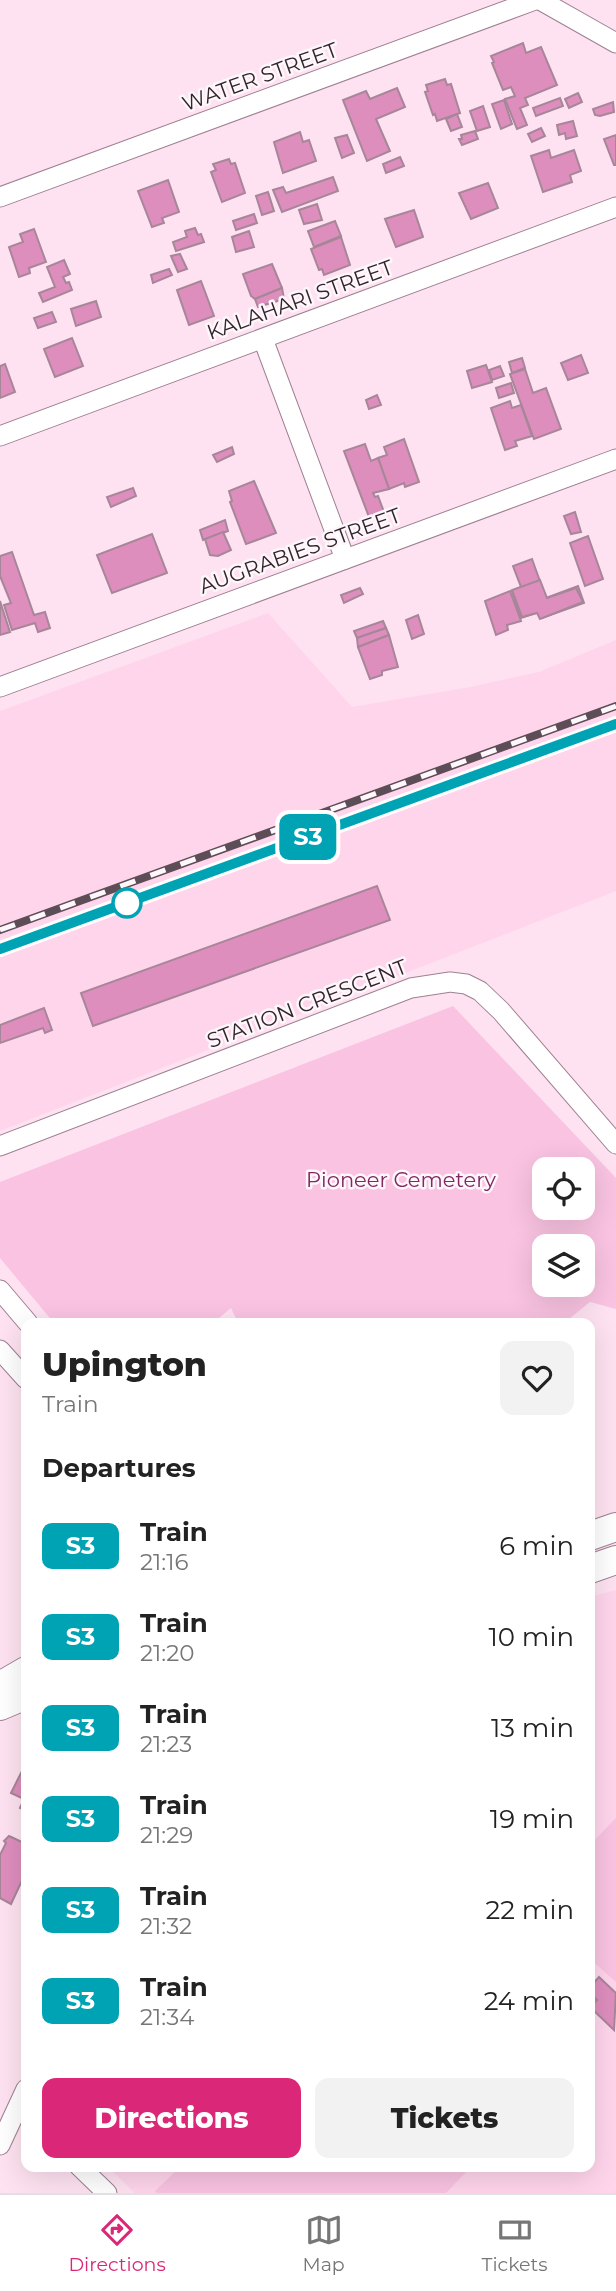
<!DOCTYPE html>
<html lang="en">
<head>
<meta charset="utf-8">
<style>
	body { margin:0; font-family:Montserrat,sans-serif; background:#f2f2f2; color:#222; height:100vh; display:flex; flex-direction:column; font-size:26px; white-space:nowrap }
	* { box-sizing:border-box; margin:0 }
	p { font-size:23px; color:#767676 }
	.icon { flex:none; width:38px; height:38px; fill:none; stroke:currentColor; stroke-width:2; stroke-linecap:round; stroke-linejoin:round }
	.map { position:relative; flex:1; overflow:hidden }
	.sheet { position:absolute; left:21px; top:1318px; width:574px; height:854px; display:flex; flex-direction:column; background:#fff; border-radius:14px; box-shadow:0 7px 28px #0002 }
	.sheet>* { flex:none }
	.badge { padding:0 14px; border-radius:10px; font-size:24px; line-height:46px }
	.fabs { position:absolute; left:532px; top:1157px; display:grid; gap:14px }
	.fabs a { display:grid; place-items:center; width:63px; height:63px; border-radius:14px; background:#fff; box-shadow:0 7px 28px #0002; font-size:35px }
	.map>.badge { position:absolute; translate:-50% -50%; box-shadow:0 0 0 4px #fff }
	h2 { padding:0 21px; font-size:26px; line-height:63px }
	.round { display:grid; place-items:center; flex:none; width:74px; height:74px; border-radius:14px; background:#f2f2f2 }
	.headline { display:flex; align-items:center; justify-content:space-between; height:119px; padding:0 21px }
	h1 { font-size:33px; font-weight:800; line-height:52px }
	.button { display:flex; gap:14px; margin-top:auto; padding:14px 21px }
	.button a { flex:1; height:80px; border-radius:14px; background:#db2777; color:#fff; font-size:28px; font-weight:800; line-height:80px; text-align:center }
	.button a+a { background:#f2f2f2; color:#222 }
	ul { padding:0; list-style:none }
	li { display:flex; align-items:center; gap:21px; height:91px; padding:0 21px }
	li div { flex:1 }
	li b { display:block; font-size:26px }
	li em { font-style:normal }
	li .badge { min-width:77px; font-weight:700; text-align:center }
	.tab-bar { display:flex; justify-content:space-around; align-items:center; height:98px; border-top:2px solid #e0e0e0; background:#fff; font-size:19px; color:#767676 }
	.tab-bar a { display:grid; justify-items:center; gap:4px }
	.tab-bar .selected { color:#db2777 }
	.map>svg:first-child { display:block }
	.built { fill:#ffd5ec }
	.green { fill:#f9c3e1; fill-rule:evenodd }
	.building { fill:#de8ebd; stroke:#a68698; stroke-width:2 }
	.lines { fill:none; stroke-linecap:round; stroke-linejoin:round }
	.street-casing { stroke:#9f8091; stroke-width:21 }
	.secondary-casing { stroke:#9f8091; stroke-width:30 }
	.street { stroke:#fff; stroke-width:19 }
	.secondary { stroke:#fff; stroke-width:28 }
	.rail-casing { stroke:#5d4d56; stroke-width:8 }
	.rail { stroke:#fdf6fa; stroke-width:5; stroke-dasharray:16; stroke-linecap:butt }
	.line-casing { stroke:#fff; stroke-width:16 }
	.line { stroke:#00a3b4; stroke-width:10 }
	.stop-dot { fill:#fff; stroke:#00a3b4; stroke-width:3.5 }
	.labels { text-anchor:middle; stroke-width:5; stroke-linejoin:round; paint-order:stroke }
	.street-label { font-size:21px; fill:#31242b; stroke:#fdf6fa }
	.park-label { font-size:21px; fill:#832663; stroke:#fdf6fa }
</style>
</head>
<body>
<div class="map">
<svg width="616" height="2193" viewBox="0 0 616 2193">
	<rect width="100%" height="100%" fill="#fee2f1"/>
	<g class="built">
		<path d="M268,613L352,707L470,687L539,672L616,640V891L0,1131V711Z"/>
		<path d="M616,1590V2193H135L108,2167L590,2166V1597Z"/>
	</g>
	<g class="green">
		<path d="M453,1006L616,1178V1309L590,1302L564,1323H238L231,1308L213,1323H54L0,1258V1182ZM583,1169V1208H544V1169ZM583,1246V1284H544V1246Z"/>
		<path d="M616,1818V1982L590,1959V1845Z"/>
		<path d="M180,2167V2166L471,2167L446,2193H157L155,2191Z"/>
	</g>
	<g class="building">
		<path d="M523,43L526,53L541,47L557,85L525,98L528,105L520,108L527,125L517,129L505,99L515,96L511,87L503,90L492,63L494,62L491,56Z"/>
		<path d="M445,79L447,85L451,84L460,113L437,121L435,114L433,115L425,92L428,91L426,85Z"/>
		<path d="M397,88L405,107L376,119L390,151L367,161L343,100L366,91L370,99Z"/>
		<path d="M578,93L582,102L569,108L565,99Z"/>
		<path d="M560,98L563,106L536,116L533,108Z"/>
		<path d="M504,100L512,124L501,129L492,104Z"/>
		<path d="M613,102L614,112L600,116L595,115L593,109Z"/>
		<path d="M483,106L490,127L477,131L470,111Z"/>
		<path d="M457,114L462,127L451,131L446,119Z"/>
		<path d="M573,121L577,136L566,139L565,133L559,135L557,125Z"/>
		<path d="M541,128L545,136L532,142L528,134Z"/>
		<path d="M475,131L478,139L462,145L459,139H462L461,135Z"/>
		<path d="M300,132L303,142L309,140L316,161L283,173L274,142Z"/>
		<path d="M347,135L354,153L342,158L335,138Z"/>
		<path d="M616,135V165H614L604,139Z"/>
		<path d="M549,150L551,158L574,150L581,171L570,175L572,182L543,192L531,156Z"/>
		<path d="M400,157L404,166L386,173L383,164Z"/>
		<path d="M229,159L231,164L235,163L245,193L222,202L211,172L216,170L213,164Z"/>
		<path d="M333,177L338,191L282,212L273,190L283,187L286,193Z"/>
		<path d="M168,180L179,212L162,218L164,223L152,227L138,191Z"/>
		<path d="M488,183L498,208L471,219L459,193Z"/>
		<path d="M268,192L274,211L262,215L256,196Z"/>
		<path d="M317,204L322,220L304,224L299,210Z"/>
		<path d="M414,210L423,237L396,247L385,219Z"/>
		<path d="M254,214L257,223L236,230L233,221Z"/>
		<path d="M335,221L341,236L314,247L308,231Z"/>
		<path d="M195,228L198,235L201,234L204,242L176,251L173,242L187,237L185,231Z"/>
		<path d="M34,229L46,262L29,268L30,273L19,277L9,247L23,242L20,234Z"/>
		<path d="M249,231L254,247L236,252L232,237Z"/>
		<path d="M341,237L350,265L324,275L322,269L319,270L311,249Z"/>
		<path d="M180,254L187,269L178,272L171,256Z"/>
		<path d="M64,260L70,274L63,277L66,283L69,282L72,290L43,302L39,293L55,287L47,267Z"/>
		<path d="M272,264L282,288L255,299L251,296L243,274Z"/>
		<path d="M169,269L172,275L153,283L151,275Z"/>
		<path d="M201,281L214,316L189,325L177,290Z"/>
		<path d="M282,288L284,299L258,307L255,299Z"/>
		<path d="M96,301L101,317L76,326L71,309Z"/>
		<path d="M52,312L56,322L38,328L34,318Z"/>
		<path d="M72,338L83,366L55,377L44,349Z"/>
		<path d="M581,355L588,373L568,380L561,363Z"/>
		<path d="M522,358L525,368L512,373L509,362Z"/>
		<path d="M5,364L15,392L0,398V366Z"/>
		<path d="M486,365L492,382L472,388L467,371Z"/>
		<path d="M500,366L504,376L492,380L489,370Z"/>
		<path d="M525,369L533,393L546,388L561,429L534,439L510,374Z"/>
		<path d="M511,383L514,393L499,398L496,388Z"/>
		<path d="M377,395L381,405L369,409L366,400Z"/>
		<path d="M510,401L512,408L521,405L532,436L515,441L517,446L505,450L491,408Z"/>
		<path d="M404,439L419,482L405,487L404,483L389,489L378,458L387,455L384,447Z"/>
		<path d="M365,444L371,461L378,458L389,489L373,493L375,497L378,496L384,512L369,517L344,451Z"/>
		<path d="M232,447L234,454L217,462L213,455Z"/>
		<path d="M254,481L276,533L246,544L230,502L232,501L229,491Z"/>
		<path d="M133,488L136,496L111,507L107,497Z"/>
		<path d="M575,512L581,532L571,534L564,516Z"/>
		<path d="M225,520L228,531L203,540L200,530Z"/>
		<path d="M223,532L231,550L218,556L210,555L205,539Z"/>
		<path d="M152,534L167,573L112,593L97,555Z"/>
		<path d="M588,536L603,579L585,586L570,543Z"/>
		<path d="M12,552L34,615L45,612L50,628L38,632L35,623L12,630L4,605L11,603L0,576V556Z"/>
		<path d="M532,559L546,598L578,586L584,603L542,618L539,612L521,618L512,591L521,587L513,566Z"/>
		<path d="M540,580L547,598L576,588L583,602L540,619L537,613L522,617L512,590Z"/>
		<path d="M360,588L363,594L344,603L341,595Z"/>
		<path d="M510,591L521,621L507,625L508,630L496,635L485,601Z"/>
		<path d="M0,601L10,632L0,635Z"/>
		<path d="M418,615L424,634L412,639L406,620Z"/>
		<path d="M383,621L386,628L357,638L354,631Z"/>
		<path d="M386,628L389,635L358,647L357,638Z"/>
		<path d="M389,635L398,667L382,671V675L370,679L358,647Z"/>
		<path d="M377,886L390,920L93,1026L81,993Z"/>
		<path d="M44,1008L52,1030L45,1033L43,1028L0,1043V1025Z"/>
		<path d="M24,1767L26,1768V1810L20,1808L24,1799L11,1793Z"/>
		<path d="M9,1836L26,1844V1872L11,1904L0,1898V1855L6,1843L4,1841Z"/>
		<path d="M599,1977L616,1993L614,2030L590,2007L597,2000L590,1993V1987Z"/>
	</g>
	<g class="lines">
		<g class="street-casing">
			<g id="street">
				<path d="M540,0L616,43"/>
				<path d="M0,197L535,0"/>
				<path d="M263,339L345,559"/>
				<path d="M0,436L616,207"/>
				<path d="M0,687L616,459"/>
				<path d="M0,1146L411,988L450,982L466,984L480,991L501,1011L616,1144"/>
				<path d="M0,1290L28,1323"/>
				<path d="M0,1350L26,1379"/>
				<path d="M0,2145L26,2089"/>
				<path d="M79,2166L107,2193"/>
			</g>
		</g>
		<g class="secondary-casing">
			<g id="secondary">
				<path d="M590,1536L616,1527"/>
				<path d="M590,1569L616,1560"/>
				<path d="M0,1686L26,1671"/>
				<path d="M0,1706L26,1695"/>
			</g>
		</g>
		<use href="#street" class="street"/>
		<use href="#secondary" class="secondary"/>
		<g class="rail-casing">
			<g id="rail">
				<path d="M0,930L616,706"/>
				<path d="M0,949L616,724"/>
			</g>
		</g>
		<use href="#rail" class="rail"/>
	</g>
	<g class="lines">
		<g class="line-casing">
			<path id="line" d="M0,949L616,724"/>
		</g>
		<use href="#line" class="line"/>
	</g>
	<circle class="stop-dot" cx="127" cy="903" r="14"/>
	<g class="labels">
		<g class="street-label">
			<text transform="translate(260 77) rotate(-20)" y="7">WATER STREET</text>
			<text transform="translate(300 300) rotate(-20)" y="7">KALAHARI STREET</text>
			<text transform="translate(300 551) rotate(-20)" y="7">AUGRABIES STREET</text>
			<text transform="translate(307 1004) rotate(-21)" y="7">STATION CRESCENT</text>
		</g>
		<g class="park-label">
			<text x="401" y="1187">Pioneer Cemetery</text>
		</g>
	</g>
</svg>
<div class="fabs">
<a><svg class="icon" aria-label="locate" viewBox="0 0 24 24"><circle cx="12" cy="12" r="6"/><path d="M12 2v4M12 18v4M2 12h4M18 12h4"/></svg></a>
<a><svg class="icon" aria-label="layers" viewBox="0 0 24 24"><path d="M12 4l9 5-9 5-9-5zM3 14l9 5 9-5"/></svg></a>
</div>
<b class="badge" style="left:308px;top:837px;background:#00a3b4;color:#fff">S3</b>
<section class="sheet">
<div class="headline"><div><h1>Upington</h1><p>Train</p></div><a class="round"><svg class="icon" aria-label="heart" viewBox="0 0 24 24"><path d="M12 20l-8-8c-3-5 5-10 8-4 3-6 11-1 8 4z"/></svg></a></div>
<h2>Departures</h2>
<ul>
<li><span class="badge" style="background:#00a3b4;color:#fff">S3</span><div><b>Train</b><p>21:16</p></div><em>6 min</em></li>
<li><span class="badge" style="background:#00a3b4;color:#fff">S3</span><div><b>Train</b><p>21:20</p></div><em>10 min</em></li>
<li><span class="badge" style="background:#00a3b4;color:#fff">S3</span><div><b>Train</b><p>21:23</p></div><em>13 min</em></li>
<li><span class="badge" style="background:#00a3b4;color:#fff">S3</span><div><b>Train</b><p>21:29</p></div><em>19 min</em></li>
<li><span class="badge" style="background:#00a3b4;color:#fff">S3</span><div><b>Train</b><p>21:32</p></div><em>22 min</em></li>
<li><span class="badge" style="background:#00a3b4;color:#fff">S3</span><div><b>Train</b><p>21:34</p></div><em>24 min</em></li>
</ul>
<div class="button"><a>Directions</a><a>Tickets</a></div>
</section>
</div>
<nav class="tab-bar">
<a class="selected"><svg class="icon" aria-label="directions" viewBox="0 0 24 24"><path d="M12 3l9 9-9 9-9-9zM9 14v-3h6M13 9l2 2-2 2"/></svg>Directions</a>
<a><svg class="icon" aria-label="map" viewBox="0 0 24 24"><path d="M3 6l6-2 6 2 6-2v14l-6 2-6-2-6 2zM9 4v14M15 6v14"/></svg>Map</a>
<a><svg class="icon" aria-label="tickets" viewBox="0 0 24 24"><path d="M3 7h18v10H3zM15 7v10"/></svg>Tickets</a>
</nav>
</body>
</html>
